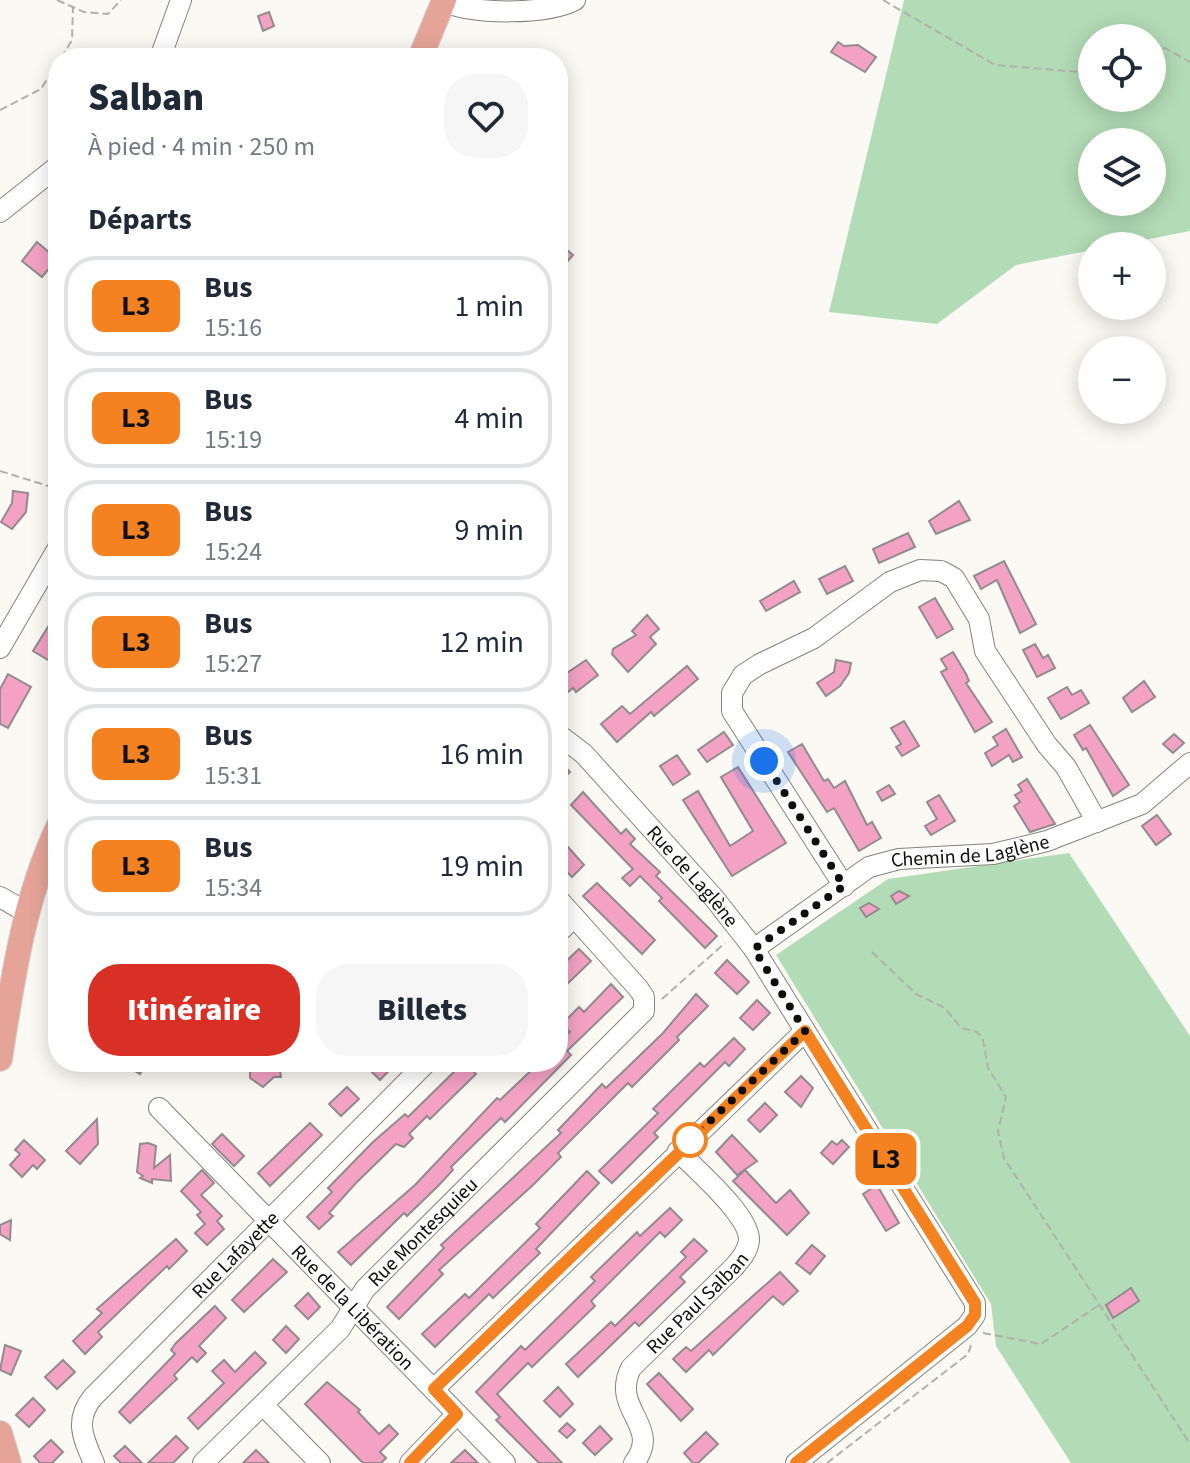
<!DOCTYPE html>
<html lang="fr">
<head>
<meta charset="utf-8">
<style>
	body { margin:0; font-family:"Source Sans 3",sans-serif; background:#f6f6f7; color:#1f2937; height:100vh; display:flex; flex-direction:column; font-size:30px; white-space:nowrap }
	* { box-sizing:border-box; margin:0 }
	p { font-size:26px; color:#747a83 }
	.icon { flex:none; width:44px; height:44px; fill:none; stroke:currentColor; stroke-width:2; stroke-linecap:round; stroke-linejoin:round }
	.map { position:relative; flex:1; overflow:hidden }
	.sheet { position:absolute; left:48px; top:48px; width:520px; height:1024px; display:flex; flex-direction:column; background:#fff; border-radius:32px; box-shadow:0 4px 20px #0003 }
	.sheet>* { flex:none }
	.badge { padding:0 16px; border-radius:12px; font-size:28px; line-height:52px }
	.tools { position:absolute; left:1078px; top:24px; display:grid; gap:16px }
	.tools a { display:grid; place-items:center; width:88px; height:88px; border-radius:50%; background:#fff; box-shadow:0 4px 20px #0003; font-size:40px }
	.you { position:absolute; width:40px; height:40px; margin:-20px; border:6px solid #fff; border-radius:50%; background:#1a73e8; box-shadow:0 0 0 12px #1a73e833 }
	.map>.badge { position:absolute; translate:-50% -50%; box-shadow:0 0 0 4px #fff }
	h2 { padding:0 40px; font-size:30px; line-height:72px }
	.round { display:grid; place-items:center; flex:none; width:84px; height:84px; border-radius:32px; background:#f6f6f7 }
	.summary { display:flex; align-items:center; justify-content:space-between; height:136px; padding:0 40px }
	h1 { font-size:38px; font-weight:800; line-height:60px }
	.primary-button { display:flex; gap:16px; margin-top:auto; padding:16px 40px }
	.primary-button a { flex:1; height:92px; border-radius:32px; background:#d93025; color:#fff; font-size:32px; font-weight:800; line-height:92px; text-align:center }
	.primary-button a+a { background:#f6f6f7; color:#1f2937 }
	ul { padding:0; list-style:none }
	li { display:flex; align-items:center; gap:24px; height:100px; margin:0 16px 12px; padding:0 24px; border:4px solid #e0e1e3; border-radius:32px }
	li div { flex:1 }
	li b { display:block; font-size:30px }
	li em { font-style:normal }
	li .badge { min-width:88px; font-weight:700; text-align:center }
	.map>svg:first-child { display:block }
	.green { fill:#b2dcb5; fill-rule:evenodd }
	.building { fill:#f4a2c4; stroke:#928b8e; stroke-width:2 }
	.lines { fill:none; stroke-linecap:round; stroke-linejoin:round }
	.minor-casing { stroke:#84837d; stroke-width:22 }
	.major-casing { stroke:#d4d4d3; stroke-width:26 }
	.path { stroke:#b2b1ac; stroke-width:2; stroke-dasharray:8 4; stroke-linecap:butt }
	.minor { stroke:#fff; stroke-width:20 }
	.major { stroke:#e6a498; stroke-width:24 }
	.line-casing { stroke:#fff; stroke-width:18 }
	.line { stroke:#f58220; stroke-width:12 }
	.walk { stroke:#0e0e0c; stroke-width:8; stroke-dasharray:0 14.4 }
	.stop-dot { fill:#fff; stroke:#f58220; stroke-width:4 }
	.labels { text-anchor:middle; stroke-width:8; stroke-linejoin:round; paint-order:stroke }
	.street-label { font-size:20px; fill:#0e0e0c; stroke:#faf9f3 }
</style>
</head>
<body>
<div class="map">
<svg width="1190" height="1463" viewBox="0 0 1190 1463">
	<rect width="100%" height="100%" fill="#faf9f3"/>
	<g class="green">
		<path d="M904,0H1190V231L1114,246H1092V250L1016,265L937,324L829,312ZM1092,38H1152V98H1092ZM1092,142H1152V202H1092Z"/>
		<path d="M1069,853L1190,1036V1463H1071L996,1346L991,1304L776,955L888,879Z"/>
	</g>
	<g class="building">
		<path d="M269,12L274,26L263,31L258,16Z"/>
		<path d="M838,42L844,46L858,45L876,57L865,72L831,52Z"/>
		<path d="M37,242L57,259L42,277L22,261Z"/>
		<path d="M558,242L573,255L558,272Z"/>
		<path d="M13,491L28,493L26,512L12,529L1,522L12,503Z"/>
		<path d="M959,501L970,520L936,534L929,521Z"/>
		<path d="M908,533L915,547L879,563L873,549Z"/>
		<path d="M1004,561L1036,624L1020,633L997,580L981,589L974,576Z"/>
		<path d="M845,566L853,581L827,594L819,579Z"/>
		<path d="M794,581L800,592L766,611L760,601Z"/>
		<path d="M935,598L953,629L937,638L919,607Z"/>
		<path d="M647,615L659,629L650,637L656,644L628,672L612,654L613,649L636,635L632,631Z"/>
		<path d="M51,622L58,626V656L53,663L33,651Z"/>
		<path d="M1035,644L1043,658L1048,655L1055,668L1037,677L1023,650Z"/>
		<path d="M953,652L966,674L969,681L966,683L992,722L975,732L941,672L947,669L941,659Z"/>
		<path d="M586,660L598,675L576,692L573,688L568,692L558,679Z"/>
		<path d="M836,660L851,663L849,673L840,686L826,696L817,683L834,672Z"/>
		<path d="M687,666L698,679L654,716L651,712L617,742L601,724L622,706L630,714Z"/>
		<path d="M8,674L31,687L8,728L0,724V689Z"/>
		<path d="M1144,681L1155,697L1132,712L1123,698Z"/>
		<path d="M1067,687L1072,695L1081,690L1089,703L1061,719L1048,698Z"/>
		<path d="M904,721L919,746L902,756L896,747L901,744L891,728Z"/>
		<path d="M1090,725L1129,785L1113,796L1086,748L1083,750L1074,735Z"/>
		<path d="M1006,729L1022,757L1013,762L1009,755L992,766L985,753L998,745L993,737Z"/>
		<path d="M724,732L733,745L707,762L698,750Z"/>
		<path d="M1174,734L1184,743L1173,753L1163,744Z"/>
		<path d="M802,744L824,781L828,779L834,788L845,781L867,825L872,822L881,838L859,851L834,808L827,812L788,752Z"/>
		<path d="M677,755L690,774L673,785L660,766Z"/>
		<path d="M558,759L570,772L558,784Z"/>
		<path d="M738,767L786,843L732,876L683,800L698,791L730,846L753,831L721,777Z"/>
		<path d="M1027,779L1037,795L1055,824L1030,832L1014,806L1020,802L1015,795L1022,791L1018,785Z"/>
		<path d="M889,785L895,794L882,801L877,792Z"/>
		<path d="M583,792L621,834L626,829L635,839L630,844L660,872L656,876L717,936L705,948L659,901L662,898L640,876L630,886L622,878L633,869L571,805Z"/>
		<path d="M939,795L955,821L931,835L925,826L937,819L927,802Z"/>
		<path d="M1157,815L1171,834L1156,845L1142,826Z"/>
		<path d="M568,847L584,865L572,877L558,863V857Z"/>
		<path d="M597,883L655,940L642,954L583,896Z"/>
		<path d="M899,891L909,896L896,904L891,896Z"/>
		<path d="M869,903L879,909L866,917L860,908Z"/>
		<path d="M579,949L591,961L558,993V969Z"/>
		<path d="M727,960L749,982L737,994L715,973Z"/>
		<path d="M611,984L623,997L567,1051L571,1055L512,1115L505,1122L501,1118L451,1167L453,1170L438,1186L407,1216L404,1213L351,1265L338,1252L415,1185L497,1098L500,1100L540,1062H558V1042L570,1032L562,1024L579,1007L584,1012Z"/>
		<path d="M696,994L708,1006L677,1037L679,1040L632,1087L628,1083L558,1153L561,1157L533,1185L439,1270L443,1274L399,1319L387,1307L444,1248L441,1245L561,1133L558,1130L602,1084L606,1088L663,1033Z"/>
		<path d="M757,1000L770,1013L753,1030L740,1018Z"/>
		<path d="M734,1038L745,1049L729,1066L725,1062L654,1133L658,1137L612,1183L599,1171L658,1113L653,1109L700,1063L704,1067Z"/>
		<path d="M120,1062H147L140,1074Z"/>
		<path d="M266,1062H289L280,1070L281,1077H274L263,1087L250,1078V1072Z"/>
		<path d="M362,1062H397L380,1080Z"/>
		<path d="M464,1062L476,1074L430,1119L427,1116L409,1134L413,1138L404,1147L396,1144L356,1183L329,1213L333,1216L319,1229L307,1217L332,1192L328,1188L373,1142L405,1114L408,1117Z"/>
		<path d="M801,1076L813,1088L801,1107L785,1092Z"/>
		<path d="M347,1087L359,1099L341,1116L329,1104Z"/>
		<path d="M765,1103L777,1115L760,1132L748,1120Z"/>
		<path d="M97,1119L98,1144L80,1164L66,1151Z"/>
		<path d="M310,1123L322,1135L270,1186L258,1173Z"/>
		<path d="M222,1134L244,1156L234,1166L212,1144Z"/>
		<path d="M732,1135L757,1161L737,1175L716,1152Z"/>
		<path d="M24,1140L45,1160L37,1169L33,1165L22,1177L10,1165L20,1154L15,1150Z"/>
		<path d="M842,1140L849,1147L833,1164L821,1153L832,1141L837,1145Z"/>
		<path d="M148,1143L156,1146L154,1168L170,1155L171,1181L152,1179V1183L140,1178L143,1176L137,1172L140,1144Z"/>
		<path d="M202,1170L214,1183L201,1195L222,1216L217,1221L224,1229L207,1245L195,1233L205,1224L197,1215L201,1212L181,1191Z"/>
		<path d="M745,1170L776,1203L790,1190L809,1213L787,1235L733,1181Z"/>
		<path d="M587,1171L599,1183L536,1249L540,1253L493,1298L489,1294L435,1347L422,1334L465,1294L469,1298L540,1228L536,1224Z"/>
		<path d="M877,1185L899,1223L886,1231L863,1194Z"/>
		<path d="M670,1208L682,1220L665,1237L660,1232L591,1301L595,1306L532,1367L528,1363L497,1394L562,1463H539L496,1420L500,1417L476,1392L521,1346L525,1350L595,1281L591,1277L637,1232L640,1236Z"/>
		<path d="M11,1220L10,1240L0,1234V1225Z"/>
		<path d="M176,1239L187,1251L169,1269L167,1266L98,1332L102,1337L85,1354L73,1341L102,1313L97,1309Z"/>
		<path d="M694,1239L707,1251L680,1277L685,1282L639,1326L635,1322L578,1377L566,1364L611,1322L615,1326L686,1257L681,1252Z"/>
		<path d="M812,1245L825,1256L810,1274L796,1263Z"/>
		<path d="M273,1259L287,1272L244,1312L232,1300Z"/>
		<path d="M780,1272L798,1291L783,1305L773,1296L713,1355L709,1350L686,1372L673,1359L686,1347L691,1351Z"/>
		<path d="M1131,1288L1139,1301L1113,1318L1106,1305Z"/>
		<path d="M308,1293L320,1307L308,1319L295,1306Z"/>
		<path d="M215,1306L226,1318L199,1346L206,1353L197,1362L192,1357L174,1375L177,1379L130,1423L119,1412L175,1354L171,1350L176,1343Z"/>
		<path d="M286,1326L299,1339L286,1353L273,1340Z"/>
		<path d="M5,1345L21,1351L11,1375L0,1370Z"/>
		<path d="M255,1352L266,1363L198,1429L188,1418L224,1383L212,1371L224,1360L235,1372Z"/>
		<path d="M63,1360L75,1372L57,1389L45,1377Z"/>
		<path d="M659,1373L693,1409L681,1421L647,1384Z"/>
		<path d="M327,1382L360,1410L358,1412L379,1434L389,1425L398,1434L380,1452L386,1458L381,1463H363L305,1404Z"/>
		<path d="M558,1387L573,1404L560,1417L544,1401Z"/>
		<path d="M33,1398L45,1410L29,1427L16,1415Z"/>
		<path d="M567,1423L575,1430L567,1438L559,1431Z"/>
		<path d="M600,1426L612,1439L595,1455L583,1443Z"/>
		<path d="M706,1432L718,1444L698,1463H693L684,1453Z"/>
		<path d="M176,1436L188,1448L173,1463H148Z"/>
		<path d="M51,1440L63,1452L52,1463H40L34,1456Z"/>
		<path d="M125,1446L142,1463H121L114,1456Z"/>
		<path d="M256,1450L269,1463H243Z"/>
		<path d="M465,1450L478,1463H451Z"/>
	</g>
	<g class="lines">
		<g class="minor-casing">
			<g id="minor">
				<path d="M443,1C472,15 547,15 575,0"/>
				<path d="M160,58L181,0"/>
				<path d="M0,212L58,166"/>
				<path d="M0,648L58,548"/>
				<path id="s1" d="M563,738L584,754L714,898L754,949L975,1303V1315L967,1326L796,1463"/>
				<path d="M844,886L732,711V693L743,675L760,664L814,638L890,582L920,570L941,571L954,578L979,619L985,651L1047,745L1066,767L1097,822"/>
				<path d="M0,897L26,912"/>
				<path d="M558,933L574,917"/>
				<path id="s2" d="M754,949L869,867L899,859L993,854L1047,841L1142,804L1190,763"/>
				<path id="s3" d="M159,1108L505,1463"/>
				<path d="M434,1389L805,1031"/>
				<path d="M263,1405L320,1463"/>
				<path id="s4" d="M94,1463C83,1438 74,1420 93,1397L427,1062"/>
				<path id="s5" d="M203,1463L340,1329L365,1289L644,1011V997L638,988L558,899"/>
				<path d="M410,1463L457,1414"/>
				<path id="s6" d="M634,1463C663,1426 610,1410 631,1368L733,1268C740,1260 747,1253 749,1241C751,1216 695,1169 678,1151"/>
			</g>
		</g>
		<g class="major-casing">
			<g id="major">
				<path d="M420,58L444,0"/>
				<path d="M0,1059C13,979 23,901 58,827"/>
				<path d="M0,1433L9,1463"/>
			</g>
		</g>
		<g class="path">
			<path d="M57,0L84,12L108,14L121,0"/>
			<path d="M883,0L995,65L1092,73"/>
			<path d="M1152,53L1165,48L1190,62"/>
			<path d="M61,58L72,40L73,6"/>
			<path d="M0,110L41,89L58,62"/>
			<path d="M0,471L58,489"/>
			<path d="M872,952L916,994L945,1008L961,1028L977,1032L983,1040L988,1068L1006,1097L998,1131L1004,1158L1190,1444"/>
			<path d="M662,999L725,943"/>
			<path d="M983,1333L1041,1344L1099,1305"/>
			<path d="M827,1463L968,1354L971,1345"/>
		</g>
		<use href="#minor" class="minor"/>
		<use href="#major" class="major"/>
	</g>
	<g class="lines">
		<g class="line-casing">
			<path id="line" d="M410,1463L457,1414L434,1389L805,1031L975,1303V1315L967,1326L796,1463"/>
		</g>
		<use href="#line" class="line"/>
		<path class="walk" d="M690,1140L805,1031L754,949L844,886L764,761"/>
	</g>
	<circle class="stop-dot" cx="690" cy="1140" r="16"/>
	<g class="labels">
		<g class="street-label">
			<text dy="7" stroke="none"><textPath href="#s2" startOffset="244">Chemin de Laglène</textPath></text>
			<text dy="7" stroke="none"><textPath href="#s1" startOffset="190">Rue de Laglène</textPath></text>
			<text dy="7" stroke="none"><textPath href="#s5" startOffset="320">Rue Montesquieu</textPath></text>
			<text dy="7" stroke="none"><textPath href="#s4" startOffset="272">Rue Lafayette</textPath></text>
			<text dy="7" stroke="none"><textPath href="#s6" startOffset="194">Rue Paul Salban</textPath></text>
			<text dy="7" stroke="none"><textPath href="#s3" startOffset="278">Rue de la Libération</textPath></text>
		</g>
	</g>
</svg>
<div class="tools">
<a><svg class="icon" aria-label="locate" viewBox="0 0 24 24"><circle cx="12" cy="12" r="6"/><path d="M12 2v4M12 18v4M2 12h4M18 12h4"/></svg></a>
<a><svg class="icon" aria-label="layers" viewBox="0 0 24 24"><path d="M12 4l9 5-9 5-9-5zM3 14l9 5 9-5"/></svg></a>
<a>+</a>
<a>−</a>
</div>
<div class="you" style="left:764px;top:761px"></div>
<b class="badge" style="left:886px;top:1159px;background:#f58220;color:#111">L3</b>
<section class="sheet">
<div class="summary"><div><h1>Salban</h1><p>À pied · 4 min · 250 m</p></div><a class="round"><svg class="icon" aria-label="heart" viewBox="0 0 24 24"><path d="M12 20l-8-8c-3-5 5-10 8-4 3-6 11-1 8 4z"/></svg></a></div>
<h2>Départs</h2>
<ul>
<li><span class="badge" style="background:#f58220;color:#111">L3</span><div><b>Bus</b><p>15:16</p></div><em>1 min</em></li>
<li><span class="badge" style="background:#f58220;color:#111">L3</span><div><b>Bus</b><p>15:19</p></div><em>4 min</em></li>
<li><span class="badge" style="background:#f58220;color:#111">L3</span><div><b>Bus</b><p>15:24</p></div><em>9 min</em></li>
<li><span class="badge" style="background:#f58220;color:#111">L3</span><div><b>Bus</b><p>15:27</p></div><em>12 min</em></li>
<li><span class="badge" style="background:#f58220;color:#111">L3</span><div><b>Bus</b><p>15:31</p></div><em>16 min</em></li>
<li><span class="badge" style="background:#f58220;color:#111">L3</span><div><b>Bus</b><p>15:34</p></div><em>19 min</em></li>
</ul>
<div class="primary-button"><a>Itinéraire</a><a>Billets</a></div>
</section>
</div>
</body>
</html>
